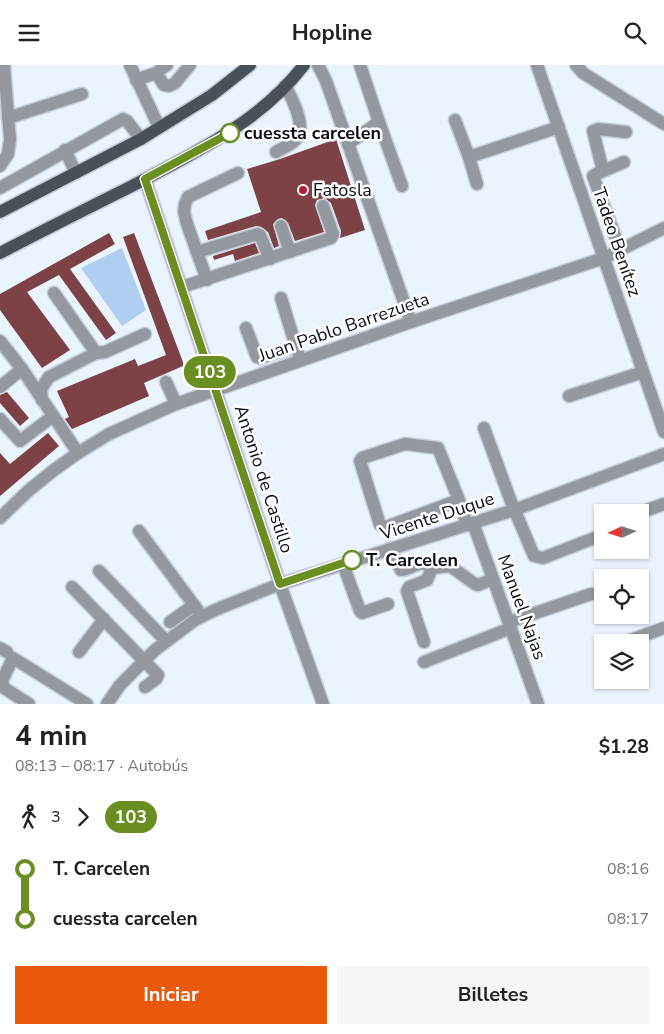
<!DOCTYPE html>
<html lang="es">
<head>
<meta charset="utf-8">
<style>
	body { margin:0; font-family:"Nunito Sans",sans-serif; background:#f6f6f6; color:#222; height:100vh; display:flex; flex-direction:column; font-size:19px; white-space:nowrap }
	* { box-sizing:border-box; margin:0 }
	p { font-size:16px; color:#767676 }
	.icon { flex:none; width:28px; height:28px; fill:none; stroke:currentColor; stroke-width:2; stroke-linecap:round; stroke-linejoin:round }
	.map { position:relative; height:639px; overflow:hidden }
	.side { display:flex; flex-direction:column; background:#fff; flex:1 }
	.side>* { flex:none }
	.badge { padding:0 10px; border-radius:16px; font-size:18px; line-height:32px }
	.needle { width:32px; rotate:266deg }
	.controls { position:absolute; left:594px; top:439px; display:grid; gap:10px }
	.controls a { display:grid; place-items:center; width:55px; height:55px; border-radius:0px; background:#fff; box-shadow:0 1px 4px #0004; font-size:25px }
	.map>.badge { position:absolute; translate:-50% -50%; box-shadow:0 0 0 2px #fff }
	.legs { display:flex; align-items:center; gap:8px; height:55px; padding:0 15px; font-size:16px }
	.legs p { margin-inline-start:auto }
	.summary { display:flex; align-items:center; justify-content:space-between; height:85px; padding:0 15px }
	h1 { font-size:28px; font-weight:700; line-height:38px }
	.primary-button { display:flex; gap:10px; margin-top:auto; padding:10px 15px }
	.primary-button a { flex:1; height:58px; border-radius:0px; background:#ea580c; color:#fff; font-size:20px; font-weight:700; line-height:58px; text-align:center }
	.primary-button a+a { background:#f6f6f6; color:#222 }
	ul { padding:0 15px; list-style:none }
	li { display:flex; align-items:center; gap:18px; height:50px; font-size:19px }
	li i { display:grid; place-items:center; width:8px; height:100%; margin:0 6px; background:currentColor }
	li i::after { content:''; width:12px; height:12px; margin:-6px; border:4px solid; border-radius:50%; background:#fff }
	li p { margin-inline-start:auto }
	li:first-child i { background:linear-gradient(#0000 50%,currentColor 0) }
	li:last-child i { background:linear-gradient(currentColor 50%,#0000 0) }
	header { display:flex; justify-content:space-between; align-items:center; height:65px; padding:0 15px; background:#fff; font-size:22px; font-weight:700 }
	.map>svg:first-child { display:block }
	.green { fill:#b0ceef }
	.building { fill:#7c4245 }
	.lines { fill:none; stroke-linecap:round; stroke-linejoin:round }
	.minor-casing { stroke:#c6cfd9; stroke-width:15 }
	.major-casing { stroke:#c6cfd9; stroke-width:15 }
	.minor { stroke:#94999f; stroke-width:12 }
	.major { stroke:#48515a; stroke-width:12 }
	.line-1-casing { stroke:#fff; stroke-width:11 }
	.line-1 { stroke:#6b8e23; stroke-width:8 }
	.stop-1-dot { fill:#fff; stroke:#6b8e23; stroke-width:2.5 }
	.poi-dot { fill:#b11e3a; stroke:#fff; stroke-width:2 }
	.labels { text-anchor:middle; stroke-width:5; stroke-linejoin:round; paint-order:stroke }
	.stop-label { font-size:18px; font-weight:bold; fill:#090d11; stroke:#fff; text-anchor:start }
	.poi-label { font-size:18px; fill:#090d11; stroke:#fff; text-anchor:start }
	.street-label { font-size:18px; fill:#090d11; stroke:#fff }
</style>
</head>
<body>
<header><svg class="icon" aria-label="menu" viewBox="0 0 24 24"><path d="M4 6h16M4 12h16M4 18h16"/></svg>Hopline<svg class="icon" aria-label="search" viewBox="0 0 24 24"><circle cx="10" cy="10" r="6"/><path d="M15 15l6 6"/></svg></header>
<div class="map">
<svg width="664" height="639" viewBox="0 0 664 639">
	<rect width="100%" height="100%" fill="#eaf4ff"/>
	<path class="green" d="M122,183L146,245L122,261L81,203Z"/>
	<g class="building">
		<path d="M336,74L365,165L340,173L341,166L331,138L324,133L317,135L315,140L324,167L295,176L288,158L282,153L278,154L273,159L279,181L274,183L268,167L261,162L256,161L208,175L205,166L261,147L247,104L280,94Z"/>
		<path d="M109,168L115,179L70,204L116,268L106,275L59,210L27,227L70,285L42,303L0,245V229Z"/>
		<path d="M134,168L183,297V301L144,318L149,331L72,364L65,354L69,352L57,326L135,294L138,301L166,290L123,172Z"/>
		<path d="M255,178L259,188L235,196L233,189L214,195L213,191Z"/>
		<path d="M7,327L29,353L20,361L0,338V330Z"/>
		<path d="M48,368L59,381L0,431V388L10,399Z"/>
	</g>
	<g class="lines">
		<g class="minor-casing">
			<g id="minor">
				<path d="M130,0L159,62"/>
				<path d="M318,0L326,16L411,257"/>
				<path d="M537,0L664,367"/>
				<path d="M576,0L583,8L664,59"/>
				<path d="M156,8L164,20L169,21L175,18L190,0"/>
				<path d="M136,15L156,8L167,0"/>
				<path d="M8,53L82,29"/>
				<path d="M455,55L469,92"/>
				<path d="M379,57L402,121"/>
				<path d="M348,79L379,57L360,0"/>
				<path d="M65,85L76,108"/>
				<path d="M276,87C282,83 292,80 296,74C307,62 292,33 285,21"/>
				<path d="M0,101L8,89L10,74L4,0"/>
				<path d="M603,106L593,66L598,64L626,67"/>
				<path d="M596,109L624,97"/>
				<path d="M593,111L615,171"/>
				<path d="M145,114L280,519L323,639"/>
				<path d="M477,119L469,92L559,62"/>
				<path d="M0,123L123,54L127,56L141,74"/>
				<path d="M281,161L290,187"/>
				<path d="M197,187L258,169L260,170L270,194"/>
				<path d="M207,215L187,159L184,147L185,139L188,132L238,108"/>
				<path d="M182,222L331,173L333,169L323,141"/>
				<path d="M54,228L96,288"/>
				<path d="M281,233L298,288"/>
				<path d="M246,263L257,292L260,293L296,281"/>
				<path d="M0,276L22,304L78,388"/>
				<path d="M166,317L176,339"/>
				<path d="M0,322L22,304"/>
				<path d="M569,331L643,307"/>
				<path d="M42,335L41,324L49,312L96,288L105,287L145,269"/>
				<path d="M0,354L20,376L53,351"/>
				<path d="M484,363L510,434L534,491L543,493L602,470"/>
				<path d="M459,435L386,462L380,460L360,396L362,393L405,379L438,383L459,435L467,460"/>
				<path d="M639,448L664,439"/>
				<path d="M0,453L28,426L54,405L78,388L109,369L176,339L411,257L604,193L664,163"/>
				<path d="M473,458L538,639"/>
				<path d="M139,466L202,551"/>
				<path d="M390,484L401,505C415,504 419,492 432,503"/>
				<path d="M343,499L360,546L362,548L388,539"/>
				<path d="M99,506L166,576"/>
				<path d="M72,522L158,610L156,614L145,622"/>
				<path d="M170,557L194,540"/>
				<path d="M509,557L591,529"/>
				<path d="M424,577L407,526L409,522L427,515L432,503L450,501L475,519L478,520L493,514"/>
				<path d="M625,577L664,563"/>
				<path d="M0,583L7,587"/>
				<path d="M79,587L104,554"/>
				<path d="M424,597L511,563"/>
				<path d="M29,639L4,623L2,616L13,593L87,639"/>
				<path d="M107,639L120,620L155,585L195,555L215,545L280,519L514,445L664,389"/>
			</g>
		</g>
		<g class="major-casing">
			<g id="major">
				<path d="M0,147L141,74L212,30L250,0"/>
				<path d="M0,188C44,165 88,143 132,121C195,88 260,57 304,0"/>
			</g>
		</g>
		<use href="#minor" class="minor"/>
		<use href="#major" class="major"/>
	</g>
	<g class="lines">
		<g class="line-1-casing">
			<path id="line-1" d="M230,68L145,114L280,519L352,495"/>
		</g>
		<use href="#line-1" class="line-1"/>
	</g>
	<g class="stop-1-dot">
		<circle cx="230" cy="68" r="9"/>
		<circle cx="352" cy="495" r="9"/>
	</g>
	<circle class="poi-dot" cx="303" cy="125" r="5"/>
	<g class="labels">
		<g class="stop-label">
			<text x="244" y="74">cuessta carcelen</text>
			<text x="366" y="501">T. Carcelen</text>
		</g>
		<g class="poi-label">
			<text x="313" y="131">Fatosla</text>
		</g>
		<g class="street-label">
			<text transform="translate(617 177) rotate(71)" y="6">Tadeo Benítez</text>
			<text transform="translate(344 262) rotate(-19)" y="6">Juan Pablo Barrezueta</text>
			<text transform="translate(264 414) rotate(72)" y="6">Antonio de Castillo</text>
			<text transform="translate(437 451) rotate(-18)" y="6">Vicente Duque</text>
			<text transform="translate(522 542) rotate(70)" y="6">Manuel Najas</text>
		</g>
	</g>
</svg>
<div class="controls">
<a><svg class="needle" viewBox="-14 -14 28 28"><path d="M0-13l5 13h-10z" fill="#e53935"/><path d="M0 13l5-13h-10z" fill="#767676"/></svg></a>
<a><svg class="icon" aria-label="locate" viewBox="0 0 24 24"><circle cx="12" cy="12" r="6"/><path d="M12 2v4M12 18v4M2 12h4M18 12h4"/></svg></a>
<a><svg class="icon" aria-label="layers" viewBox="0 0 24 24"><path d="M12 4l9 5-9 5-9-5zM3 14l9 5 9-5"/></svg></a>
</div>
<b class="badge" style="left:210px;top:307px;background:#6b8e23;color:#fff">103</b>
</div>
<section class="side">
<div class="summary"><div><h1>4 min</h1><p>08:13 – 08:17 · Autobús</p></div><b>$1.28</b></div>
<div class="legs"><svg class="icon" aria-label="walk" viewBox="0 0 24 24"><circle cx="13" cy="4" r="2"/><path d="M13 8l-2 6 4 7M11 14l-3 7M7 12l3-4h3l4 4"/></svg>3<svg class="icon" aria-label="forward" viewBox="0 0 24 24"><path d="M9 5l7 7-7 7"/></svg><b class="badge" style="background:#6b8e23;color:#fff">103</b></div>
<ul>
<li><i style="color:#6b8e23"></i><b>T. Carcelen</b><p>08:16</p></li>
<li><i style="color:#6b8e23"></i><b>cuessta carcelen</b><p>08:17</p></li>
</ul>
<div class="primary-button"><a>Iniciar</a><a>Billetes</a></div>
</section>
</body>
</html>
